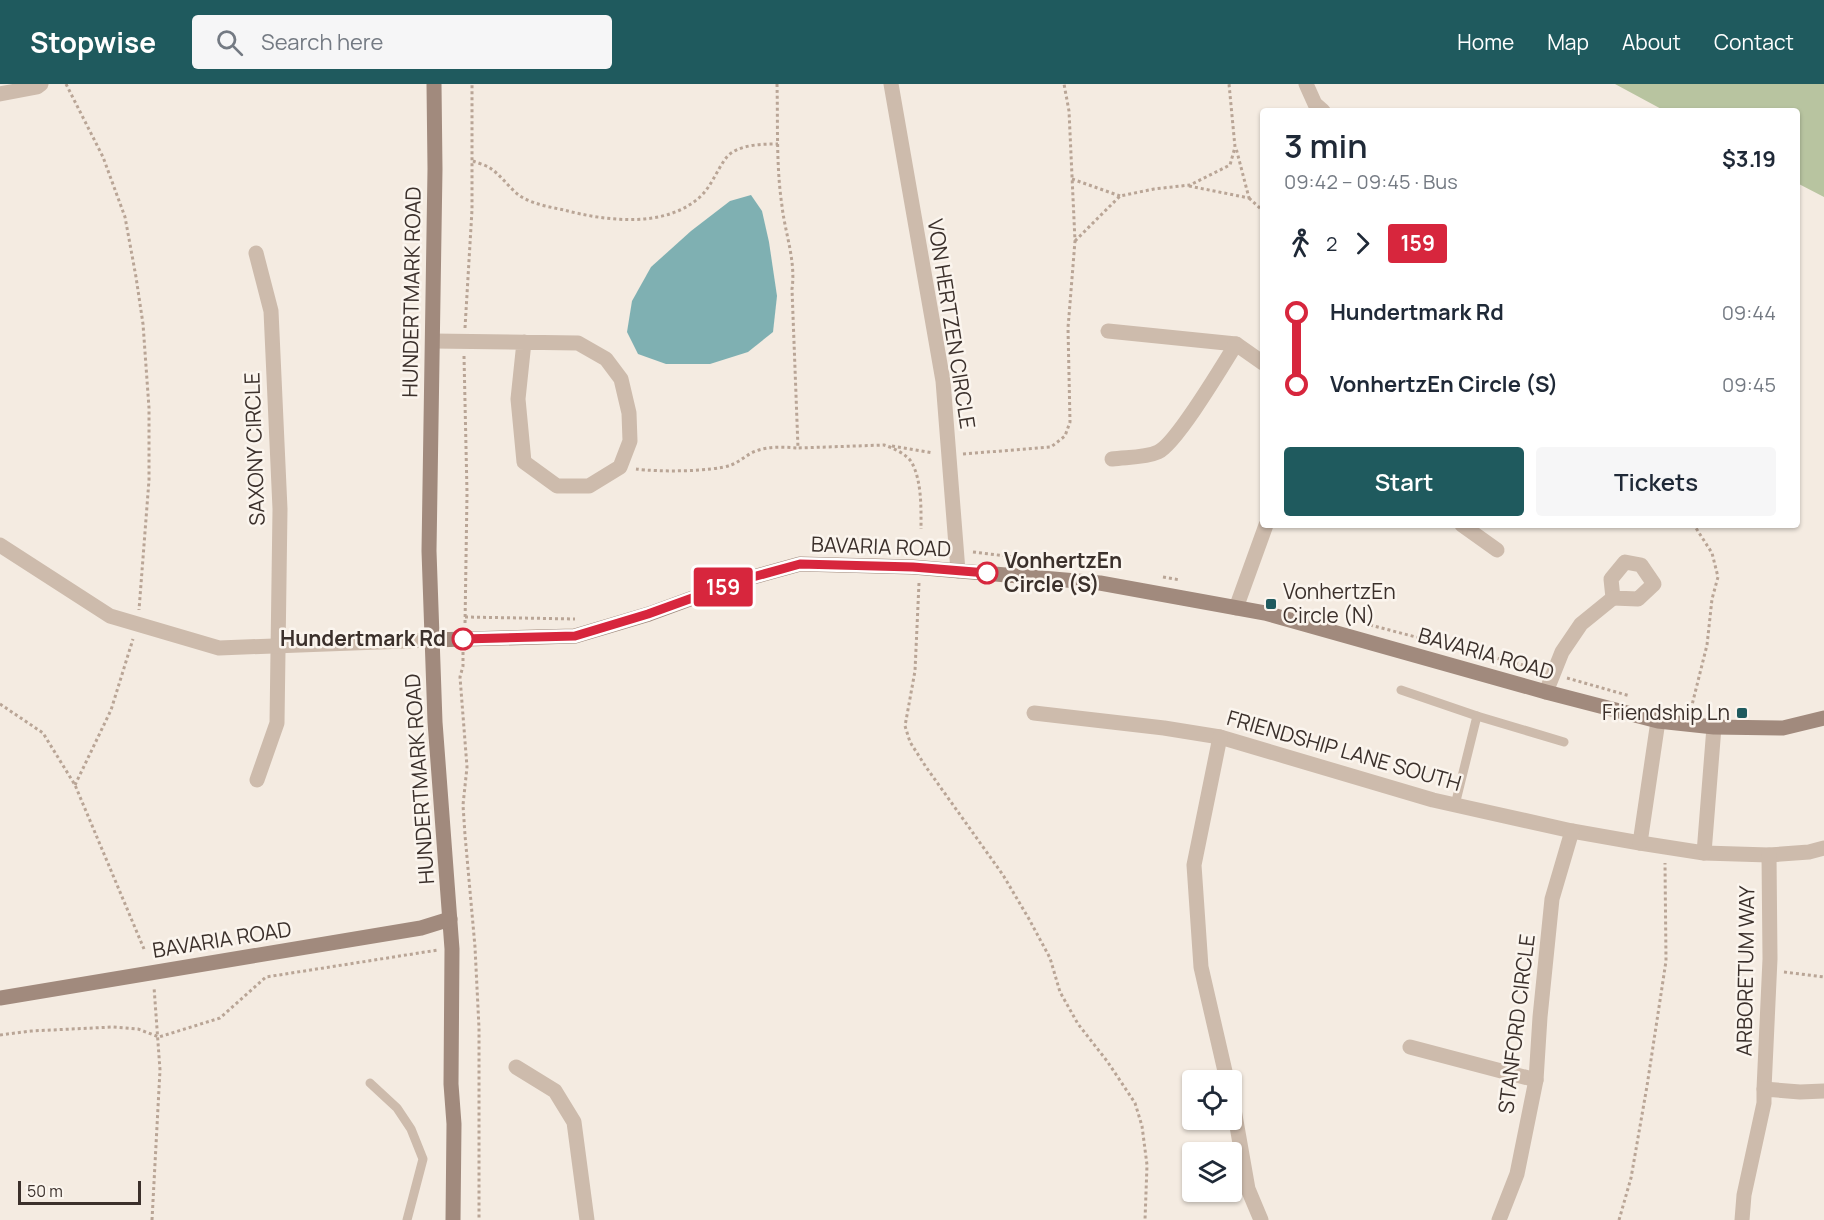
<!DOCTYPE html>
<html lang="en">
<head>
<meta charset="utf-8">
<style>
	body { margin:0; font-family:Manrope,sans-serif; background:#f6f6f7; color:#1f2937; height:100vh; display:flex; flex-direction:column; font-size:22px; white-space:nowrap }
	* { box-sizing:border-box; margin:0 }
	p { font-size:20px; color:#747a83 }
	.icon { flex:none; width:33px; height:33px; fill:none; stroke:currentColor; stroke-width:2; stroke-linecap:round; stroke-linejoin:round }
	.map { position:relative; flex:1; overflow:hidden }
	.side { position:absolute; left:1260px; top:24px; width:540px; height:420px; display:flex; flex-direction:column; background:#fff; border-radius:6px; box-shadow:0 2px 4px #0004 }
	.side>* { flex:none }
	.badge { padding:0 12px; border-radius:4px; font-size:21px; line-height:39px }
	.controls { position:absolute; left:1182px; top:986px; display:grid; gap:12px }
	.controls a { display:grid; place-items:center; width:60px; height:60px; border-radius:6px; background:#fff; box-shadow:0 2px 4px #0004; font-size:30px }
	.scale { position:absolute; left:18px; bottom:15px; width:123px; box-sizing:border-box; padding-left:6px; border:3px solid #3b302b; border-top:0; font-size:16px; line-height:21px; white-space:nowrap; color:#3b302b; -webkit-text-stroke:4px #fbf5ee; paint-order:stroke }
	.map>.badge { position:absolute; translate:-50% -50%; box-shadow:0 0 0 3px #fff }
	.legs { display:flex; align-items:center; gap:9px; height:66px; padding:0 24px; font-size:20px }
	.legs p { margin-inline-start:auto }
	.overview { display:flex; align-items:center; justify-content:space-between; height:102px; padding:0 24px }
	h1 { font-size:33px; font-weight:600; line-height:45px }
	.cta { display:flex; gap:12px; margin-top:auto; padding:12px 24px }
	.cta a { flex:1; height:69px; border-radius:6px; background:#1f5a5e; color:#fff; font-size:24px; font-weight:600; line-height:69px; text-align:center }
	.cta a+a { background:#f6f6f7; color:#1f2937 }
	ul { padding:0 24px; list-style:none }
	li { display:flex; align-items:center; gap:21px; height:72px; font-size:22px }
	li i { display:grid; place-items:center; width:9px; height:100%; margin:0 8px; background:currentColor }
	li i::after { content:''; width:15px; height:15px; margin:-8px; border:4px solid; border-radius:50%; background:#fff }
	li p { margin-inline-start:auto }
	li:first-child i { background:linear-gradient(#0000 50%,currentColor 0) }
	li:last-child i { background:linear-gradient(currentColor 50%,#0000 0) }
	header { display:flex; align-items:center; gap:36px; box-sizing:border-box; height:84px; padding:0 30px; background:#1f5a5e; color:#fff }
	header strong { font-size:28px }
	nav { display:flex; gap:33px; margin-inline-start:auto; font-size:21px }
	.search { width:420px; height:54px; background:#f6f6f7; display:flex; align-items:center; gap:15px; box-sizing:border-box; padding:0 21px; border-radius:6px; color:#747a83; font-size:22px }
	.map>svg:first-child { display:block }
	.green { fill:#b8c4a0 }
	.water { fill:#7fb0b2 }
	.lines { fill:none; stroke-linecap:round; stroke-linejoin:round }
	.path { stroke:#b9a596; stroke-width:3; stroke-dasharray:3 3; stroke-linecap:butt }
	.lane { stroke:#cdbbac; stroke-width:9 }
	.street { stroke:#cdbbac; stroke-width:15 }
	.secondary { stroke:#a18a7d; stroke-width:15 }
	.line-1-casing { stroke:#fff; stroke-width:14 }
	.line-1 { stroke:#d7263d; stroke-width:9 }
	.stop-1-dot { fill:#fff; stroke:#d7263d; stroke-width:3 }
	.poi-dot { fill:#1f5a5e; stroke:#fbf5ee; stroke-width:2 }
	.labels { text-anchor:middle; stroke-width:5; stroke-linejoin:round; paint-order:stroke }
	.street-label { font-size:21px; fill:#3b302b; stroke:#fbf5ee }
	.stop-label { font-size:21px; font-weight:bold; fill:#3b302b; stroke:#fbf5ee; text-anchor:start }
	.poi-label { font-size:21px; fill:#3b302b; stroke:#fbf5ee; text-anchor:start }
</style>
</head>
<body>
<header>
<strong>Stopwise</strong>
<div class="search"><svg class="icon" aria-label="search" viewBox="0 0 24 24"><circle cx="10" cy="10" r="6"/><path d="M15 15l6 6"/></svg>Search here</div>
<nav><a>Home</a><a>Map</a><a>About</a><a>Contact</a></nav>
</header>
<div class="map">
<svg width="1824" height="1136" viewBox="0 0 1824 1136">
	<rect width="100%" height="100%" fill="#f4ebe1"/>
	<path class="green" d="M1615,0H1824V113L1797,99V27H1665Z"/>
	<path class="water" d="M751,111L762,127L769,158L777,212L773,248L748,268L710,280H666L638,270L627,248L632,217L651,183L691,147L730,117Z"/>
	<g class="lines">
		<g class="path">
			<path d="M66,0L103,73L125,133L136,193L143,240L149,324V396L139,526"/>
			<path d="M777,0C778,40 776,82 782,122C785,149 796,177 792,205L798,364L884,361C893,364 907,370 912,379C922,398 921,425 921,445"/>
			<path d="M473,77C478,79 485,81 490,84C501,91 509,104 520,112C533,120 549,123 564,126C606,137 666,145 701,112C712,101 717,86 726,74C737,60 763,60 778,60"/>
			<path d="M1072,95L1120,112"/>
			<path d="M1189,102L1249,114L1236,64"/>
			<path d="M1249,114L1263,127"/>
			<path d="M1075,157L1120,112L1154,105L1190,101L1230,81L1235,63L1229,0"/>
			<path d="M465,244L472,126V0"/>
			<path d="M464,272L467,409L465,541"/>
			<path d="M892,362L933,369"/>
			<path d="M963,370L1051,363L1065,352L1070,338L1068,244L1075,157L1069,27L1064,0"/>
			<path d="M636,385C658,388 711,388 731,381C740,378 747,370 756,367C769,362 784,363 798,364"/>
			<path d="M925,467H942"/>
			<path d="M973,468L1064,479"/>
			<path d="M1163,493L1180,496"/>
			<path d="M919,499L915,587L905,642L910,658L926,683L1003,791L1029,835L1050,874L1060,908L1078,940L1107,977L1135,1019L1142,1042L1147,1081L1145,1136"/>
			<path d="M465,533L575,535"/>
			<path d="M1370,541L1538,585"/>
			<path d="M463,568V582L460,593L467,683L463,721L465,751L475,863L479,944V1136"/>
			<path d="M1567,594L1630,612"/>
			<path d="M0,620L43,649L75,701L144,865"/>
			<path d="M1691,625L1707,561L1712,515L1718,493L1712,469L1694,441"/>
			<path d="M75,701L111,626L133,555"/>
			<path d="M1784,888L1824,893"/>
			<path d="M0,951L31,947L113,943L138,945L159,953L220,934L266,893L438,866"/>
			<path d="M152,1136L160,986L154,903"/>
			<path d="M1619,1136L1631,1094L1647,1002L1666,877L1665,779"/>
		</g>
		<g class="lane">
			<path d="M1401,606L1477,632L1455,721"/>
			<path d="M1477,632L1564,658"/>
			<path d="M370,999L397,1024L411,1045L423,1075L407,1136"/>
		</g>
		<g class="street">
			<path d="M891,0L943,297L958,487"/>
			<path d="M1306,0L1315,20L1323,27"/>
			<path d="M0,10L37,3L41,0"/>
			<path d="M256,169L271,227L280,425L277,639L257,696"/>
			<path d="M1108,247L1236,260L1263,279"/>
			<path d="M433,257L578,259L606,275L621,295L629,329L630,357L620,383L589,402H557L524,378L518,315L524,258"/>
			<path d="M1112,375C1126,373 1145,374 1158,368C1176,360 1223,281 1236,260"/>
			<path d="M1462,441L1497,466"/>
			<path d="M0,461L110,532L219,564L432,556"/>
			<path d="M1625,478L1641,481L1654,500L1638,515L1613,514L1611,495Z"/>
			<path d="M1236,524L1266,441"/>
			<path d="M1546,608L1562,568L1581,540L1613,514"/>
			<path d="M1034,629L1164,644L1220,653L1433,716L1572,747L1640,759L1704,769L1769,771L1809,768L1824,764"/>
			<path d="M1220,653L1194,781L1201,883L1227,996"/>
			<path d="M1640,759L1658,637"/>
			<path d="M1704,769L1714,643"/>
			<path d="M1410,963L1536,996"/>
			<path d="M516,983L555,1007L574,1038L587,1136"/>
			<path d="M1764,1005L1770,875L1769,771"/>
			<path d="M1232,1014L1248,1105L1261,1136"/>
			<path d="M1499,1136L1517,1090L1536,996L1540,933L1552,815L1572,747"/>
			<path d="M1742,1136L1744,1111L1764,1019V1005L1800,1008L1824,1007"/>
		</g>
		<g class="secondary">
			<path d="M434,0L435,85L429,467L435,638L452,865L451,1000L454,1040L453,1136"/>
			<path d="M432,556L575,552L649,530L742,496L800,480L913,483L1100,499L1265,529L1546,608L1658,637L1714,643L1783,644L1824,634"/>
			<path d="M0,914L421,844L450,835"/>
		</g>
	</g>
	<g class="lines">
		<g class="line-1-casing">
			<path id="line-1" d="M463,555L575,552L648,530L742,496L800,480L913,483L987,489"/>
		</g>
		<use href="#line-1" class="line-1"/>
	</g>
	<g class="stop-1-dot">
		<circle cx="987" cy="489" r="10"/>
		<circle cx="463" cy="555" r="10"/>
	</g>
	<g class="poi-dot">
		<rect x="1265" y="514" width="12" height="12" rx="3"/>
		<rect x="1736" y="623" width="12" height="12" rx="3"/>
	</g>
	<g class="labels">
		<g class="street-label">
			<text transform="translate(412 208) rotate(-89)" y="7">HUNDERTMARK ROAD</text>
			<text transform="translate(951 240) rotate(81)" y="7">VON HERTZEN CIRCLE</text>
			<text transform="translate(255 365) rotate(-92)" y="7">SAXONY CIRCLE</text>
			<text transform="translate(881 463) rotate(2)" y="7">BAVARIA ROAD</text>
			<text transform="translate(1486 570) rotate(16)" y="7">BAVARIA ROAD</text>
			<text transform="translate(1344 667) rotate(16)" y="7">FRIENDSHIP LANE SOUTH</text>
			<text transform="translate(420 695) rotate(-94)" y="7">HUNDERTMARK ROAD</text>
			<text transform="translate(222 856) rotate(-9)" y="7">BAVARIA ROAD</text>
			<text transform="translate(1746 887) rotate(-89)" y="7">ARBORETUM WAY</text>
			<text transform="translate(1517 940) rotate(-83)" y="7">STANFORD CIRCLE</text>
		</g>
		<g class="stop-label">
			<text x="1004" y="484">VonhertzEn<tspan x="1004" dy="24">Circle (S)</tspan></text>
			<text x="446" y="562" text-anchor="end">Hundertmark Rd</text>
		</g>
		<g class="poi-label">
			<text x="1283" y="515">VonhertzEn<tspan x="1283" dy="24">Circle (N)</tspan></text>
			<text x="1730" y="636" text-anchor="end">Friendship Ln</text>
		</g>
	</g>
</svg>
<div class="controls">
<a><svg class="icon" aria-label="locate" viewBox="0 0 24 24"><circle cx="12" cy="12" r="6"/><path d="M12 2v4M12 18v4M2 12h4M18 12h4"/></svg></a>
<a><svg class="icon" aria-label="layers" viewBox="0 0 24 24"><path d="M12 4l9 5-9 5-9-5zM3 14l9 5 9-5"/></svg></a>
</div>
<div class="scale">50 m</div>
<b class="badge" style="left:723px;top:503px;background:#d7263d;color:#fff">159</b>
<section class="side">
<div class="overview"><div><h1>3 min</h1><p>09:42 – 09:45 · Bus</p></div><b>$3.19</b></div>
<div class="legs"><svg class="icon" aria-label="walk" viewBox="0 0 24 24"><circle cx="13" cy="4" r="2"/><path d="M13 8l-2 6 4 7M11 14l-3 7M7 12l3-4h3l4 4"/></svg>2<svg class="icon" aria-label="forward" viewBox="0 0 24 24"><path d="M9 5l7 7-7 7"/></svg><b class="badge" style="background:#d7263d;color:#fff">159</b></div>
<ul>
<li><i style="color:#d7263d"></i><b>Hundertmark Rd</b><p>09:44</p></li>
<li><i style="color:#d7263d"></i><b>VonhertzEn Circle (S)</b><p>09:45</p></li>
</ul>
<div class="cta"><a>Start</a><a>Tickets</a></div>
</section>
</div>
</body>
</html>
